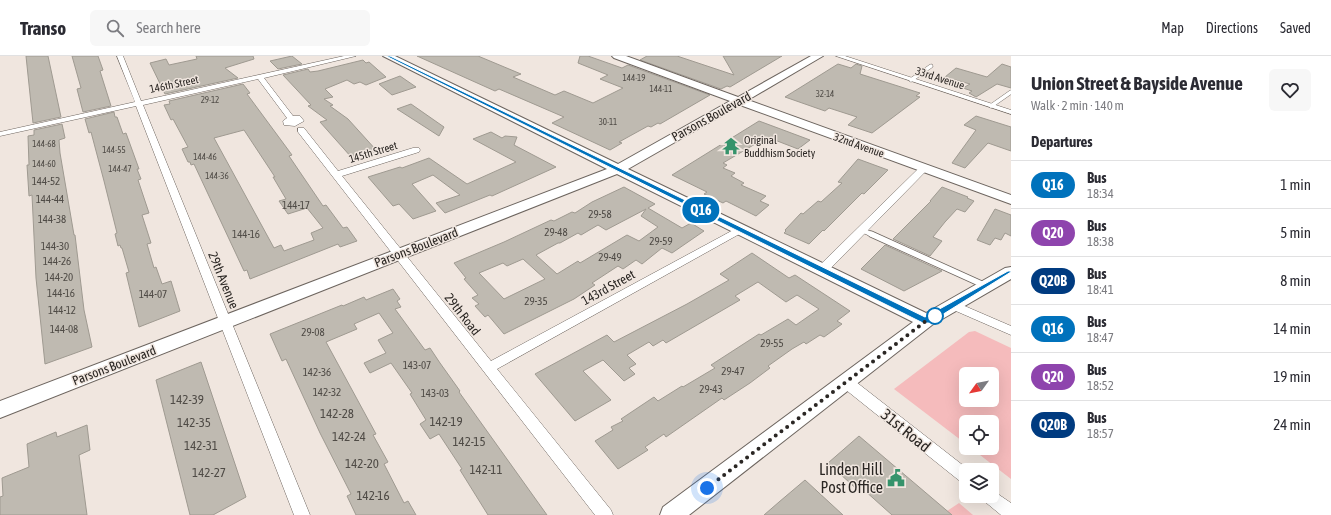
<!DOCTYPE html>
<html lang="en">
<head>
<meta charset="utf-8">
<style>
	body { margin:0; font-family:"Asap Condensed",sans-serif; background:#f7f7f7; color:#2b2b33; height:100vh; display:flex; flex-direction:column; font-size:15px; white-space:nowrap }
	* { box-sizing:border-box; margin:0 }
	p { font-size:13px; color:#7c7c81 }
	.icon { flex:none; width:22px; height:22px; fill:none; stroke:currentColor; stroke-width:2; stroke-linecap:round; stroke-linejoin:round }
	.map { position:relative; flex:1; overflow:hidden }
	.side { display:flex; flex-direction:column; background:#fff; width:320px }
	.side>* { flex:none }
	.badge { padding:0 8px; border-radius:13px; font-size:14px; line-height:26px }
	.needle { width:26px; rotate:237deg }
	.controls { position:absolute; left:959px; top:311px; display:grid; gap:8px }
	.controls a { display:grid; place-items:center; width:40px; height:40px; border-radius:6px; background:#fff; box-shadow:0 4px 16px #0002; font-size:20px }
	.you { position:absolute; width:20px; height:20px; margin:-10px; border:3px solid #fff; border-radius:50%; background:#1a73e8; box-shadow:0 0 0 6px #1a73e833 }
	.map>.badge { position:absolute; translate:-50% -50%; box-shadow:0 0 0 2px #fff }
	h2 { padding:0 20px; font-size:15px; line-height:36px }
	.round { display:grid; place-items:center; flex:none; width:42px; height:42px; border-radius:6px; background:#f7f7f7 }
	.headline { display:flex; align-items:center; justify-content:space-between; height:68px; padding:0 20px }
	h1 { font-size:19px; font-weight:700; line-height:30px }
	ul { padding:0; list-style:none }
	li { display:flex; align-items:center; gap:12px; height:48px; padding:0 20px; border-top:1px solid #e1e1e2 }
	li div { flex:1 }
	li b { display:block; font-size:15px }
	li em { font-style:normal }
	li .badge { min-width:44px; font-weight:700; text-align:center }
	header { display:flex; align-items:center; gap:24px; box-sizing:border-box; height:56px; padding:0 20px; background:#fff; border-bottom:1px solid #e1e1e2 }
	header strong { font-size:19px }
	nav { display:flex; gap:22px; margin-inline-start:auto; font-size:14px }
	.search { width:280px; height:36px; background:#f7f7f7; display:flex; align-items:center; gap:10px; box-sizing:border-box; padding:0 14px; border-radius:6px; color:#7c7c81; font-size:15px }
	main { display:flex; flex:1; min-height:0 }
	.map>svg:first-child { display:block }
	.green { fill:#f5bbbc; fill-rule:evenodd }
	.building { fill:#bfbab1; stroke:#9f9a91; fill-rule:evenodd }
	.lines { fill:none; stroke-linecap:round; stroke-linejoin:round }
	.lane-far2-casing { stroke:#6d655f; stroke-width:4.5 }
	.lane-far1-casing { stroke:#6d655f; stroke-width:5.5 }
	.lane-casing { stroke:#6d655f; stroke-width:7 }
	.street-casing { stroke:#6d655f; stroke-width:1 }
	.secondary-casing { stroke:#6d655f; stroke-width:2 }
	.lane-far2 { stroke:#fff; stroke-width:3.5 }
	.lane-far1 { stroke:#fff; stroke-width:4.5 }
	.lane { stroke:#fff; stroke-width:5.5 }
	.street { fill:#fff; fill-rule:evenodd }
	.secondary { fill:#fff; fill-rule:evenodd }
	.line { fill:#0072bc; stroke:#fff }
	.walk { stroke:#2a2623; stroke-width:4; stroke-dasharray:0 7.2 }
	.stop-dot { fill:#fff; stroke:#0072bc; stroke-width:2 }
	.labels { text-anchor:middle; stroke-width:3; stroke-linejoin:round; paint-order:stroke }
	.far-number-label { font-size:9px; fill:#4f4b46 }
	.far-street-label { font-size:11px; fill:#2a2623; stroke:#f0e6df }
	.far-poi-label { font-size:11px; fill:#2a2623; stroke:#f0e6df; text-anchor:start }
	.number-label { font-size:11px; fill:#4f4b46 }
	.street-label { font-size:13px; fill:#2a2623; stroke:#f0e6df }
	.near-number-label { font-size:13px; fill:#4f4b46 }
	.near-street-label { font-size:16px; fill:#2a2623; stroke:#f0e6df }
	.near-poi-label { font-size:16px; fill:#2a2623; stroke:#f0e6df; text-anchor:end }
</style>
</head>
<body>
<header>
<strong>Transo</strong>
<div class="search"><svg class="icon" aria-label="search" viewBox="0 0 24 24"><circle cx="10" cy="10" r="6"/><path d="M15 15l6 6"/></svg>Search here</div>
<nav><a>Map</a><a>Directions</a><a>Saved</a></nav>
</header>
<main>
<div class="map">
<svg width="1011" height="459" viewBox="0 0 1011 459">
	<rect width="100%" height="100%" fill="#f0e6df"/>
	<g class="green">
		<path d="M975,275L1011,292V423L971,392H992V366H966V388L894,333L969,276ZM966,318H992V344H966Z"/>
		<path d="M959,447L973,459H952L947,455Z"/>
	</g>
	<g class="building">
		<path d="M26,0H48L61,61L33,67Z"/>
		<path d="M72,0H98L103,14L100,15L111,50L83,56L77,33L81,32Z"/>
		<path d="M196,0H253L254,3L225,12L238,22L165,38L150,7L166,3L169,9L197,3Z"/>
		<path d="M292,0L302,8L278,13L270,5Z"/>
		<path d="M417,0H478L521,18L513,21L555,39L564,35L593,47L623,32L600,23L608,19L578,7L580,0H588L622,12L628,9L710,39L660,68L658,67L651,71L648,70L619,86L622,87L610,94L552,67L564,61L499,33L495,35Z"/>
		<path d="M647,0H677L734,19L723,0H782L730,31L727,30L721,33L640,4Z"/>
		<path d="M363,4L366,7L369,6L386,21L366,29L360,26L354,28L347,24L325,33L333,41L324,43L333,49L330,50L348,63L377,95L352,102L320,66L327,64L308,50L311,49L283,19L308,13L310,16L318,15Z"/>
		<path d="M838,8L851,12L856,8L862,10L860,18L920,37L916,40L920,41L872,77L848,69L857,61L829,52L825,55L785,41Z"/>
		<path d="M1002,8L1011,11V32L997,28L976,41L969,37L972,35L963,32L970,28L945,21L956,12L987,21Z"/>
		<path d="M400,20L416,31L392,39L379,28Z"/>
		<path d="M243,28L250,37L247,38L292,99L289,100L323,150L326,149L343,172L347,171L357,185L340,191L338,188L250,223L247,214L244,215L194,108L191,109L190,106H188L182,93L188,91L173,63L171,64L164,49L170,48L169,45ZM244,74L275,121H273L286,143L279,145L288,158L307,152L323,172L311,177L314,184L284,195L281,189L274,192L214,82Z"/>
		<path d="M411,48L444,71L439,80L397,53Z"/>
		<path d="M114,56L115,61H117L123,78L126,77L139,113H137L141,123L138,124L149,157L142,159L151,187L147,188L154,212L156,211L162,228L171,225L180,255L139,271L126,217L129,216L122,192H121L120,189L118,190L115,178L117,177L104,125L91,76L89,77L85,63Z"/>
		<path d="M976,60L1011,71V95L988,87L965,112L952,107L976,74L964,69Z"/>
		<path d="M759,65L810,84L798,93L767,81L723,107L727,109L723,112L735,117L731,120L744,127L741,129L766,140L760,145L769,149L756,160L726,145L723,147L704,138L707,136L672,119Z"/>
		<path d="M62,68L65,82L59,84L60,97L74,179H75L84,254L92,291L45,308L36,222L32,139L29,140L27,109H29L28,80L34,79V74Z"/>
		<path d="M491,76L502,82L505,80L517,81L514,89L556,111L492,140L490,139L445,157L436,147L460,139L433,119L412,128L436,155L413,163L399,148L393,150L368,121L400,111L402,112L429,102L467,128L516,106L473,83Z"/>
		<path d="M858,103L888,114L864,138L862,137L824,175L823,174L809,188L784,177L786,175L785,174L801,157L803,158L818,145L821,146L842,127L838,126Z"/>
		<path d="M624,131L655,148L648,152L682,172L691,167L704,175L672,197L662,192L642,208L636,204L623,213L618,210L592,227L595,229L574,243L504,278L488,259L485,261L475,250L479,248L472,242L478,239L464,223L466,222L454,207L504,186L551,164L554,165L572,156L575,157L592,146ZM646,153L641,160L658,171L639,185L627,179L580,207L578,205L557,218L536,199L558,187H560L578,177L581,179L598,169L606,174ZM523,203L545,223L504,243L479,217L503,207L507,210Z"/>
		<path d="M942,131L968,141L967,142L974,145L965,156L957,153L945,166L933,181L942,185L930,200L893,183L931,145H930Z"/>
		<path d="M995,153L1011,159V180L1005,177L1001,184L995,182L990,189L977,184Z"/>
		<path d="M885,189L942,215L904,235L861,213Z"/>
		<path d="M752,197L789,222L795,219L850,255L837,265L842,268L824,281L820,279L806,288L804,286L792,293L768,310L770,312L750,327L724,344L722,342L666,381L664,378L645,391L648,394L618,413L595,385L613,374L611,371L623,365L621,363L654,341L658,345L682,330L683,331L715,312L711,309L759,278L761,279L788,263L796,269L819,253L797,239L786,246L758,226L735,240L740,244L666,287L663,284L653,290L649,286L627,299L636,308L629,312L635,318L624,325L603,304L583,315L611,344L575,365L535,318L607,279L614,286L687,248L729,224L720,218Z"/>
		<path d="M393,233L400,243L397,245L401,251L395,253L425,294L430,292L440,307L460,335L459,336L547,459H488L460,414L462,413L439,378L430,383L420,368L426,364L410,338L412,337L391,307L370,317L364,307L386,297L378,284L393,277L379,257L354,268L357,273L326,286L376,378L373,379L388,406L384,408L404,447L408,445L416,459H356L347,440L351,438L320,377L286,303L282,305L270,278L342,249L343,250L364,241L366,244Z"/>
		<path d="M201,306L246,441L213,459H190L156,324Z"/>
		<path d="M87,369L90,394L79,399L87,459H0V441L3,440L2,422L29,411L27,388L56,376L57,381Z"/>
		<path d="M859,380L952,459H892L864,434L861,437L828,407Z"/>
		<path d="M805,424L843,459H764L779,446Z"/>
	</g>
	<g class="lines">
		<g class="lane-far2-casing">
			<g id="lane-far2">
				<path d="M911,24L931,10"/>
				<path d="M991,50L1011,36"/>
			</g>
		</g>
		<g class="lane-far1-casing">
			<path id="lane-far1" d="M862,174L873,179"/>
		</g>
		<g class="lane-casing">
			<path id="lane" d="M871,178L986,230"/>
		</g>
		<g class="street-casing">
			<g id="street">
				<path d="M117,0H123L141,45L344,0H356L264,22L293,60H300L304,65L295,70L284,69L283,65L287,62L258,23L143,49L310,459H294L136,50L0,80V76L135,46Z"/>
				<path d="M836,0H845L1011,54V58Z"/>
				<path d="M298,72H304L338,115L413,92H419L420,94L419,96L342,120L491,305L737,172H743L745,174L743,176L497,313L611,454L613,459H595L333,121L298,76Z"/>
				<path d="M924,109L928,112L927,114L826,217H818L817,214L818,211L921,110Z"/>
				<path d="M953,245L1011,270V279L949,252L947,249L949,246Z"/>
				<path d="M846,321L851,322L969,414H966V428L961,426L841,330L840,326L841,322Z"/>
				<path d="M992,434L1011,447V459H1001L984,445L981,440H992Z"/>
			</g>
		</g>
		<g class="secondary-casing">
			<path id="secondary" d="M383,0H395L618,108L730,45L614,2L612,0H626L738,41L811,0H823L748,44L1011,139V148L740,49L628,113L926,257L1005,212L1011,211V223L932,269L689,459H660L663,451L913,266L617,118L0,362V345L607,113Z"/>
		</g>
		<use href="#lane-far2" class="lane-far2"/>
		<use href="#lane-far1" class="lane-far1"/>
		<use href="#lane" class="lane"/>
		<use href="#street" class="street"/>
		<use href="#secondary" class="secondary"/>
	</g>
	<path class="line" d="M386,0H390L925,261L1008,215H1011V216L929,267H923Z"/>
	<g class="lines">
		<path class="walk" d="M707,432L926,265L935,260"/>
	</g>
	<defs>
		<g id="temple-bare" transform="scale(1.38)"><path d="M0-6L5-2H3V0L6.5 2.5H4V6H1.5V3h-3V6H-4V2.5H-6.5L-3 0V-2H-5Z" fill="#35936b" stroke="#f0e6df" stroke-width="2.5" paint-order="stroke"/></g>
		<g id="civic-bare" transform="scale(1.38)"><path d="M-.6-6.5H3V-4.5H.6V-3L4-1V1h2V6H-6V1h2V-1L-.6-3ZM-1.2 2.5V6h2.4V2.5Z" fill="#35936b" stroke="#f0e6df" stroke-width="2.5" paint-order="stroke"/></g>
	</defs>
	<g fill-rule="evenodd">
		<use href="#temple-bare" x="731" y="90"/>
		<use href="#civic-bare" x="896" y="422"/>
	</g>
	<circle class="stop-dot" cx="935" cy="260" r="8"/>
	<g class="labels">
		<g class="far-number-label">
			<text x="634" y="25">144-19</text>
			<text x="661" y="36">144-11</text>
			<text x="825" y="41">32-14</text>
			<text x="210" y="47">29-12</text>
			<text x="608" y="69">30-11</text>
			<text x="44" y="91">144-68</text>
			<text x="114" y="97">144-55</text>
			<text x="205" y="104">144-46</text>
			<text x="44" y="111">144-60</text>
			<text x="120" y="116">144-47</text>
			<text x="217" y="123">144-36</text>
		</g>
		<g class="far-street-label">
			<text transform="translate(940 22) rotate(18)" y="4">33rd Avenue</text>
			<text transform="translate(174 28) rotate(-12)" y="4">146th Street</text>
			<text transform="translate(859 89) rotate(20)" y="4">32nd Avenue</text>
			<text transform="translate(373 96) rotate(-17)" y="4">145th Street</text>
		</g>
		<g class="far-poi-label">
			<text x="744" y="88">Original<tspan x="744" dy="13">Buddhism Society</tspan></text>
		</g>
		<g class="number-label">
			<text x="46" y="129">144-52</text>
			<text x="50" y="147">144-44</text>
			<text x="296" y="153">144-17</text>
			<text x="600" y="162">29-58</text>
			<text x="52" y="167">144-38</text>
			<text x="556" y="180">29-48</text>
			<text x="246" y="182">144-16</text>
			<text x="661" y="189">29-59</text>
			<text x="55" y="194">144-30</text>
			<text x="610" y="205">29-49</text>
			<text x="57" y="209">144-26</text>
			<text x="59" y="225">144-20</text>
			<text x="61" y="241">144-16</text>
			<text x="153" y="242">144-07</text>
			<text x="536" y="249">29-35</text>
			<text x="62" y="258">144-12</text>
			<text x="64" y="277">144-08</text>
			<text x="313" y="280">29-08</text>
			<text x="772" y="291">29-55</text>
			<text x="417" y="313">143-07</text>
			<text x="733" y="319">29-47</text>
			<text x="317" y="320">142-36</text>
			<text x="711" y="337">29-43</text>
			<text x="327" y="340">142-32</text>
			<text x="435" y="341">143-03</text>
		</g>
		<g class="street-label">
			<text transform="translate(711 60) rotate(-29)" y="5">Parsons Boulevard</text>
			<text transform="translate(416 191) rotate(-21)" y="5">Parsons Boulevard</text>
			<text transform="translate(224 224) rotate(68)" y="5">29th Avenue</text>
			<text transform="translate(608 231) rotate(-29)" y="5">143rd Street</text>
			<text transform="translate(463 258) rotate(52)" y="5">29th Road</text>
			<text transform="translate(114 309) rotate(-21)" y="5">Parsons Boulevard</text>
		</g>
		<g class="near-number-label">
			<text x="187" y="348">142-39</text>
			<text x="337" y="362">142-28</text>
			<text x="446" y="370">142-19</text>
			<text x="194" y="371">142-35</text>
			<text x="349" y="385">142-24</text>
			<text x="469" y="390">142-15</text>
			<text x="201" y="394">142-31</text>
			<text x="362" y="412">142-20</text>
			<text x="486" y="418">142-11</text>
			<text x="209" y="421">142-27</text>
			<text x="373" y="444">142-16</text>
		</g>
		<g class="near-street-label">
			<text transform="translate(906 374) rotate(39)" y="6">31st Road</text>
		</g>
		<g class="near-poi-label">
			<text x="883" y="419">Linden Hill<tspan x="883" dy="18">Post Office</tspan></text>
		</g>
	</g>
</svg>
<div class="controls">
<a><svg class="needle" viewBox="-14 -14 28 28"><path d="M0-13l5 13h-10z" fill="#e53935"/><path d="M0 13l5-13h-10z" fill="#7c7c81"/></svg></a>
<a><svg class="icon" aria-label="locate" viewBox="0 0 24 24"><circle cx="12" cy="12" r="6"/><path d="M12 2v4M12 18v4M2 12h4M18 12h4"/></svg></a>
<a><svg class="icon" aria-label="layers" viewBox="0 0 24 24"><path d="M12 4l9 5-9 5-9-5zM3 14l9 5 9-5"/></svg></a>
</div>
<div class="you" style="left:707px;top:432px"></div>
<b class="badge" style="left:701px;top:154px;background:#0072bc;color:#fff">Q16</b>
</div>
<section class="side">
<div class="headline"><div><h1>Union Street &amp; Bayside Avenue</h1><p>Walk · 2 min · 140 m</p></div><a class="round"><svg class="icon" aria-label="heart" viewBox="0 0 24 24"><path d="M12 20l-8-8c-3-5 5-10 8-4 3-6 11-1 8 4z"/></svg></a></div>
<h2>Departures</h2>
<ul>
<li><span class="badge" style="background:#0072bc;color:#fff">Q16</span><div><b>Bus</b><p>18:34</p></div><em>1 min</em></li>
<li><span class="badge" style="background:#8e44ad;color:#fff">Q20</span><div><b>Bus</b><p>18:38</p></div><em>5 min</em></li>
<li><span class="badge" style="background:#003b80;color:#fff">Q20B</span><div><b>Bus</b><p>18:41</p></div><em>8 min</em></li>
<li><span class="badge" style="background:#0072bc;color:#fff">Q16</span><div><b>Bus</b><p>18:47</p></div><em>14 min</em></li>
<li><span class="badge" style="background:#8e44ad;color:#fff">Q20</span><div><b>Bus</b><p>18:52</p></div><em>19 min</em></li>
<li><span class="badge" style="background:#003b80;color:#fff">Q20B</span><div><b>Bus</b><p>18:57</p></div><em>24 min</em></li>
</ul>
</section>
</main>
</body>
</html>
